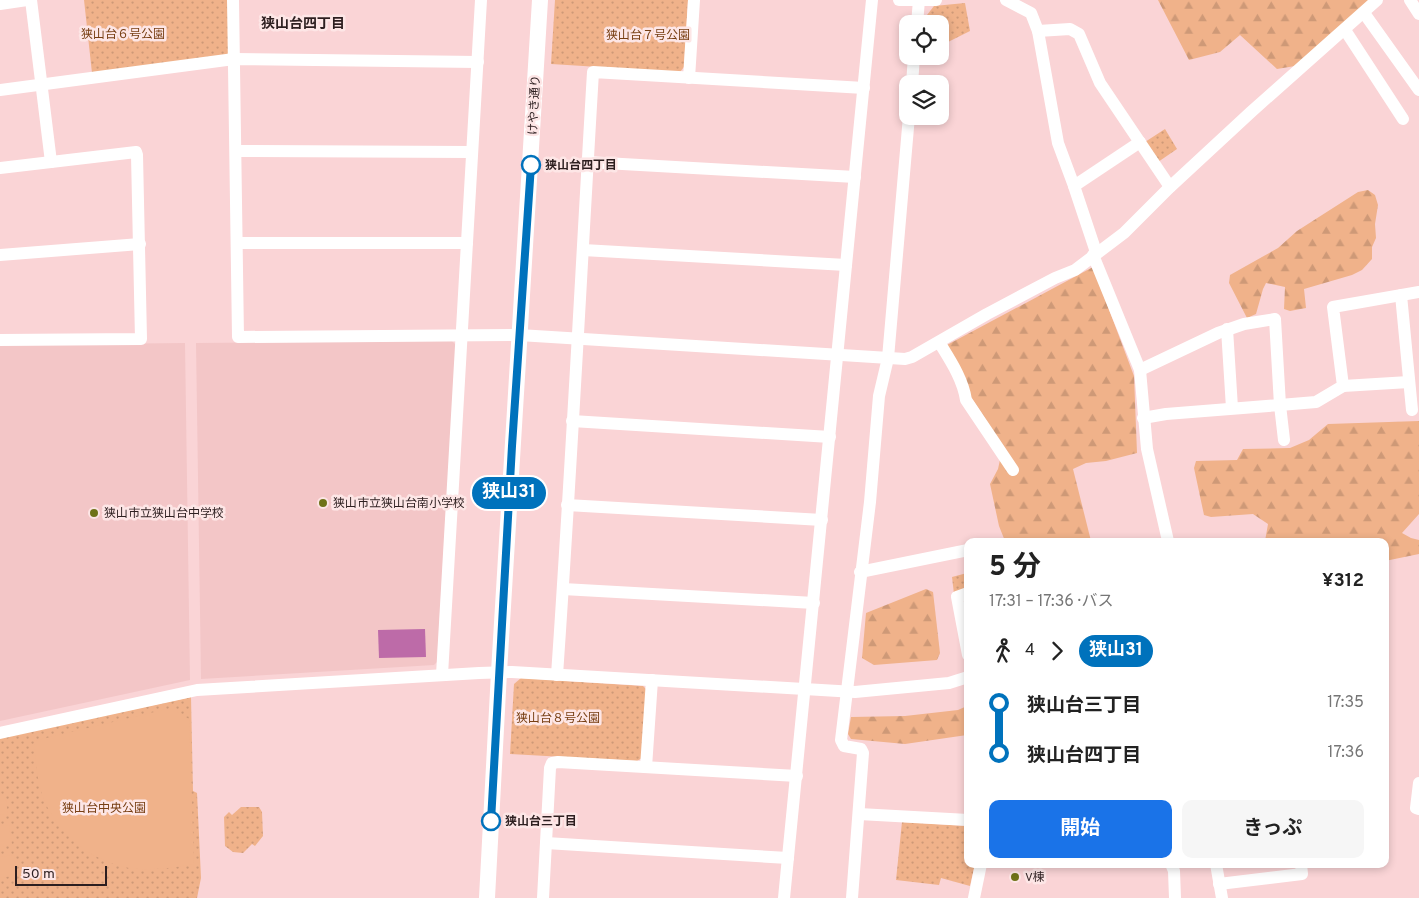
<!DOCTYPE html>
<html lang="ja">
<head>
<meta charset="utf-8">
<style>
	body { margin:0; font-family:Overpass,"Noto Sans JP",sans-serif; background:#f6f6f6; color:#222; height:100vh; display:flex; flex-direction:column; font-size:19px; white-space:nowrap }
	* { box-sizing:border-box; margin:0 }
	p { font-size:16px; color:#767676 }
	.icon { flex:none; width:28px; height:28px; fill:none; stroke:currentColor; stroke-width:2; stroke-linecap:round; stroke-linejoin:round }
	.map { position:relative; flex:1; overflow:hidden }
	.side { position:absolute; left:964px; top:538px; width:425px; height:330px; display:flex; flex-direction:column; background:#fff; border-radius:10px; box-shadow:0 2px 8px #0003 }
	.side>* { flex:none }
	.badge { padding:0 10px; border-radius:16px; font-size:18px; line-height:32px }
	.tools { position:absolute; left:899px; top:15px; display:grid; gap:10px }
	.tools a { display:grid; place-items:center; width:50px; height:50px; border-radius:10px; background:#fff; box-shadow:0 2px 8px #0003; font-size:25px }
	.scale { position:absolute; left:15px; bottom:12px; width:92px; box-sizing:border-box; padding-left:5px; border:2px solid #2d1f20; border-top:0; font-size:14px; line-height:18px; white-space:nowrap; color:#2d1f20; -webkit-text-stroke:4px #fde6e6; paint-order:stroke }
	.map>.badge { position:absolute; translate:-50% -50%; box-shadow:0 0 0 2px #fff }
	.legs { display:flex; align-items:center; gap:8px; height:55px; padding:0 25px; font-size:16px }
	.legs p { margin-inline-start:auto }
	.summary { display:flex; align-items:center; justify-content:space-between; height:85px; padding:0 25px }
	h1 { font-size:28px; font-weight:700; line-height:38px }
	.button { display:flex; gap:10px; margin-top:auto; padding:10px 25px }
	.button a { flex:1; height:58px; border-radius:10px; background:#1a73e8; color:#fff; font-size:20px; font-weight:700; line-height:58px; text-align:center }
	.button a+a { background:#f6f6f6; color:#222 }
	ul { padding:0 25px; list-style:none }
	li { display:flex; align-items:center; gap:18px; height:50px; font-size:19px }
	li i { display:grid; place-items:center; width:8px; height:100%; margin:0 6px; background:currentColor }
	li i::after { content:''; width:12px; height:12px; margin:-6px; border:4px solid; border-radius:50%; background:#fff }
	li p { margin-inline-start:auto }
	li:first-child i { background:linear-gradient(#0000 50%,currentColor 0) }
	li:last-child i { background:linear-gradient(currentColor 50%,#0000 0) }
	.map>svg:first-child { display:block }
	.built { fill:#f3c6c7 }
	.grass { fill:url(#grass-dots) }
	.forest { fill:url(#forest-firs) }
	.pitch { fill:#f0b28a }
	.water { fill:#bd6ba8 }
	.lines { fill:none; stroke-linecap:round; stroke-linejoin:round }
	.minor { stroke:#fff; stroke-width:12 }
	.tertiary { stroke:#fff; stroke-width:16 }
	.line-1-casing { stroke:#fff; stroke-width:11 }
	.line-1 { stroke:#0072bc; stroke-width:8 }
	.stop-1-dot { fill:#fff; stroke:#0072bc; stroke-width:2.5 }
	.poi-dot { fill:#6f7218; stroke:#fde6e6; stroke-width:2 }
	.labels { text-anchor:middle; stroke-width:5; stroke-linejoin:round; paint-order:stroke }
	.park-label { font-size:12px; fill:#773e12; stroke:#fde6e6 }
	.street-label { font-size:12px; fill:#2d1f20; stroke:#fde6e6 }
	.stop-label { font-size:12px; font-weight:bold; fill:#2d1f20; stroke:#fde6e6; text-anchor:start }
	.poi-label { font-size:12px; fill:#2d1f20; stroke:#fde6e6; text-anchor:start }
	.neighbourhood-label { font-size:14px; font-weight:bold; fill:#2d1f20; stroke:#fde6e6 }
</style>
</head>
<body>
<div class="map">
<svg width="1419" height="898" viewBox="0 0 1419 898">
	<defs>
		<pattern id="grass-dots" width="8" height="8" patternUnits="userSpaceOnUse" patternTransform="scale(1.25)"><rect width="8" height="8" fill="#f0b28a"/><path d="M2 2h.1M6 6h.1" fill="none" stroke="#ce9977" stroke-width="1.8" stroke-linecap="round"/></pattern>
		<pattern id="forest-firs" width="22" height="20" patternUnits="userSpaceOnUse" patternTransform="scale(1.25)"><rect width="22" height="20" fill="#f0b28a"/><path d="M5 1l3.5 6h-7zM16 11l3.5 6h-7z" fill="#ce9977"/></pattern>
	</defs>
	<rect width="100%" height="100%" fill="#fad4d6"/>
	<g class="built">
		<path d="M452,341L456,345L437,662L434,665L201,679L196,343Z"/>
		<path d="M185,343L190,680L0,721V345Z"/>
	</g>
	<g class="grass">
		<path d="M84,0H228L229,52L226,56L92,73Z"/>
		<path d="M555,0H688L684,67L680,72L551,64Z"/>
		<path d="M965,3L970,31L940,46V24H926L927,15L934,6Z"/>
		<path d="M1165,129L1177,149L1158,162L1145,142Z"/>
		<path d="M967,573V589L954,594L952,577Z"/>
		<path d="M521,678L643,686L647,690L642,758L637,761L510,754L514,684Z"/>
		<path d="M191,697L193,791L197,793L201,878L197,898H0V738Z"/>
		<path d="M241,807H259L262,812L263,836L255,846L252,844L243,853L233,852L225,846L224,817L229,812L232,815Z"/>
		<path d="M902,822L967,826L968,864H975L970,886L941,878L939,885L896,880Z"/>
	</g>
	<g class="forest">
		<path d="M1158,0H1372L1301,65L1277,69L1240,35L1220,52L1189,60Z"/>
		<path d="M1368,190L1375,195L1378,205L1375,224L1376,238L1372,247V259L1362,270L1352,275L1304,289L1306,308L1290,311L1284,309L1285,287L1266,283L1263,289L1256,314L1247,318L1229,283L1230,275L1278,248L1297,231L1358,192Z"/>
		<path d="M1093,267L1134,376L1137,453L1106,461L1086,463L1073,469L1091,541H1005L999,526L990,484L998,469L1003,446L971,397L947,345Z"/>
		<path d="M1419,421V514L1402,533L1411,538L1419,540V554L1385,561V541H1265L1268,524L1253,514L1211,517L1204,515L1194,468L1196,461L1237,460L1243,449L1290,448L1309,440L1328,424Z"/>
		<path d="M926,589L933,592L940,653L937,660L874,665L862,658L866,613Z"/>
		<path d="M967,706V735L905,744L851,739L848,734L851,717L905,716L958,710Z"/>
	</g>
	<g class="pitch">
		<path d="M171,708L189,719L194,864C173,868 150,871 129,868C87,860 50,828 40,787C36,772 35,756 34,741Z"/>
		<path d="M5,794L8,814L0,815V795Z"/>
		<path d="M9,825L12,845L0,847V826Z"/>
		<path d="M14,855L17,875L0,878V857Z"/>
	</g>
	<path class="water" d="M425,629L426,657L379,658L378,630Z"/>
	<g class="lines">
		<g class="minor">
			<path d="M31,0L51,162"/>
			<path d="M233,0L238,337L519,335L905,359L912,357L987,314L1055,278L1075,270L1124,233L1170,187L1251,112L1377,0"/>
			<path d="M899,0H936"/>
			<path d="M1006,0L1031,13L1038,31L1058,143L1074,186L1096,252"/>
			<path d="M1410,0L1419,14"/>
			<path d="M0,4L27,0"/>
			<path d="M1364,13L1419,90"/>
			<path d="M917,24L919,0"/>
			<path d="M1345,30L1403,119"/>
			<path d="M1038,31L1070,29L1079,34L1100,83L1170,187"/>
			<path d="M689,78L694,0"/>
			<path d="M912,84L914,56"/>
			<path d="M0,90L234,59L478,62"/>
			<path d="M236,151L472,152"/>
			<path d="M587,162L855,177"/>
			<path d="M0,168L136,152L137,155L141,339L0,340"/>
			<path d="M1074,186L1140,142"/>
			<path d="M237,243H467"/>
			<path d="M583,250L846,265"/>
			<path d="M0,255L140,244"/>
			<path d="M1093,255L1140,370L1147,449L1168,541"/>
			<path d="M1401,295L1412,410"/>
			<path d="M1227,329L1232,408"/>
			<path d="M939,342C950,360 963,379 966,400L1013,470"/>
			<path d="M1140,370L1218,333L1244,324L1275,319L1280,405L1316,402L1343,386L1333,307L1419,292"/>
			<path d="M1343,386L1409,382"/>
			<path d="M1143,418L1166,414L1280,405L1284,440"/>
			<path d="M572,421L830,437"/>
			<path d="M567,505L822,520"/>
			<path d="M860,572L968,550"/>
			<path d="M563,589L814,603"/>
			<path d="M968,593L957,597L968,655"/>
			<path d="M442,675L481,0"/>
			<path d="M557,675C571,474 581,273 593,72L864,88"/>
			<path d="M0,733L197,690L479,673L512,672L855,692L949,683L968,677"/>
			<path d="M646,767L652,680"/>
			<path d="M1419,783L1416,808L1419,809"/>
			<path d="M859,814L968,820"/>
			<path d="M546,843L788,858"/>
			<path d="M1171,864L1174,871L1175,898"/>
			<path d="M1216,864L1222,898"/>
			<path d="M1219,884L1302,874L1301,864"/>
			<path d="M543,898L550,768L552,763L558,762L797,776"/>
			<path d="M784,898L872,0"/>
			<path d="M852,898L863,753L861,749L844,746L841,740L870,502L879,396L888,358L909,116"/>
			<path d="M974,898L981,864"/>
		</g>
		<path class="tertiary" d="M487,898L499,672L540,0"/>
	</g>
	<g class="lines">
		<g class="line-1-casing">
			<path id="line-1" d="M491,821L512,446L531,165"/>
		</g>
		<use href="#line-1" class="line-1"/>
	</g>
	<g class="stop-1-dot">
		<circle cx="531" cy="165" r="9"/>
		<circle cx="491" cy="821" r="9"/>
	</g>
	<g class="poi-dot">
		<circle cx="323" cy="503" r="5"/>
		<circle cx="94" cy="513" r="5"/>
		<circle cx="1015" cy="877" r="5"/>
	</g>
	<g class="labels">
		<g class="park-label">
			<text x="123" y="38">狭山台６号公園</text>
			<text x="648" y="39">狭山台７号公園</text>
			<text x="558" y="722">狭山台８号公園</text>
			<text x="104" y="812">狭山台中央公園</text>
		</g>
		<g class="street-label">
			<text transform="translate(534 105) rotate(-87)" y="4">けやき通り</text>
		</g>
		<g class="stop-label">
			<text x="545" y="169">狭山台四丁目</text>
			<text x="505" y="825">狭山台三丁目</text>
		</g>
		<g class="poi-label">
			<text x="333" y="507">狭山市立狭山台南小学校</text>
			<text x="104" y="517">狭山市立狭山台中学校</text>
			<text x="1025" y="881">V棟</text>
		</g>
		<g class="neighbourhood-label">
			<text x="303" y="28">狭山台四丁目</text>
		</g>
	</g>
</svg>
<div class="tools">
<a><svg class="icon" aria-label="locate" viewBox="0 0 24 24"><circle cx="12" cy="12" r="6"/><path d="M12 2v4M12 18v4M2 12h4M18 12h4"/></svg></a>
<a><svg class="icon" aria-label="layers" viewBox="0 0 24 24"><path d="M12 4l9 5-9 5-9-5zM3 14l9 5 9-5"/></svg></a>
</div>
<div class="scale">50 m</div>
<b class="badge" style="left:509px;top:493px;background:#0072bc;color:#fff">狭山31</b>
<section class="side">
<div class="summary"><div><h1>5 分</h1><p>17:31 – 17:36 · バス</p></div><b>¥312</b></div>
<div class="legs"><svg class="icon" aria-label="walk" viewBox="0 0 24 24"><circle cx="13" cy="4" r="2"/><path d="M13 8l-2 6 4 7M11 14l-3 7M7 12l3-4h3l4 4"/></svg>4<svg class="icon" aria-label="forward" viewBox="0 0 24 24"><path d="M9 5l7 7-7 7"/></svg><b class="badge" style="background:#0072bc;color:#fff">狭山31</b></div>
<ul>
<li><i style="color:#0072bc"></i><b>狭山台三丁目</b><p>17:35</p></li>
<li><i style="color:#0072bc"></i><b>狭山台四丁目</b><p>17:36</p></li>
</ul>
<div class="button"><a>開始</a><a>きっぷ</a></div>
</section>
</div>
</body>
</html>
